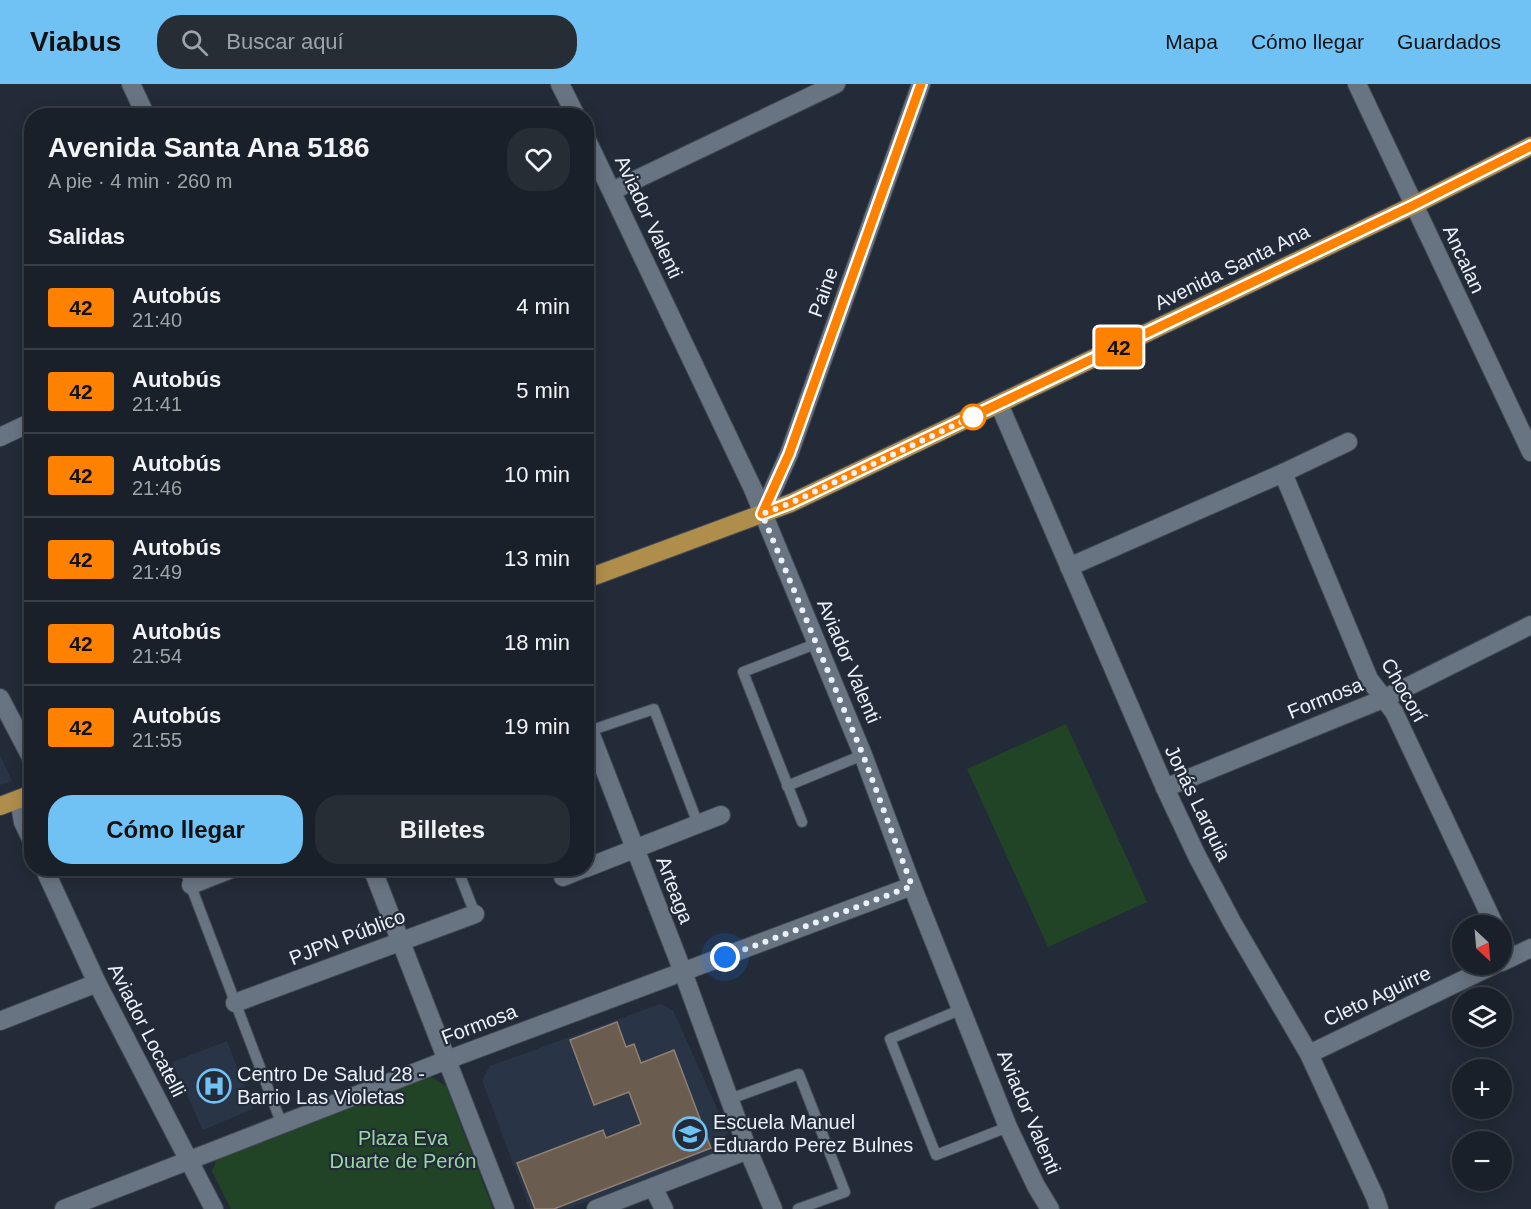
<!DOCTYPE html>
<html lang="es">
<head>
<meta charset="utf-8">
<style>
	body { margin:0; font-family:Helvetica,sans-serif; background:#272d35; color:#f1f3f6; height:100vh; display:flex; flex-direction:column; font-size:22px; white-space:nowrap }
	* { box-sizing:border-box; margin:0 }
	p { font-size:20px; color:#9fa3a8 }
	.icon { flex:none; width:33px; height:33px; fill:none; stroke:currentColor; stroke-width:2; stroke-linecap:round; stroke-linejoin:round }
	.map { position:relative; flex:1; overflow:hidden }
	.sheet { position:absolute; left:24px; top:24px; width:570px; height:768px; display:flex; flex-direction:column; background:#1a2029; border-radius:24px; box-shadow:0 3px 15px #0003,0 0 0 2px #383e46 }
	.sheet>* { flex:none }
	.badge { padding:0 12px; border-radius:4px; font-size:21px; line-height:39px }
	.needle { width:39px; rotate:154deg }
	.fabs { position:absolute; left:1452px; top:831px; display:grid; gap:12px }
	.fabs a { display:grid; place-items:center; width:60px; height:60px; border-radius:50%; background:#1a2029; box-shadow:0 3px 15px #0003,0 0 0 2px #383e46; font-size:30px }
	.you { position:absolute; width:30px; height:30px; margin:-15px; border:4px solid #fff; border-radius:50%; background:#1a73e8; box-shadow:0 0 0 9px #1a73e833 }
	.map>.badge { position:absolute; translate:-50% -50%; box-shadow:0 0 0 3px #fff }
	h2 { padding:0 24px; font-size:22px; line-height:54px }
	.round { display:grid; place-items:center; flex:none; width:63px; height:63px; border-radius:24px; background:#272d35 }
	.headline { display:flex; align-items:center; justify-content:space-between; height:102px; padding:0 24px }
	h1 { font-size:28px; font-weight:700; line-height:45px }
	.primary-button { display:flex; gap:12px; margin-top:auto; padding:12px 24px }
	.primary-button a { flex:1; height:69px; border-radius:24px; background:#70c1f4; color:#111; font-size:24px; font-weight:700; line-height:69px; text-align:center }
	.primary-button a+a { background:#272d35; color:#f1f3f6 }
	ul { padding:0; list-style:none }
	li { display:flex; align-items:center; gap:18px; height:84px; padding:0 24px; border-top:2px solid #383e46 }
	li div { flex:1 }
	li b { display:block; font-size:22px }
	li em { font-style:normal }
	li .badge { min-width:66px; font-weight:700; text-align:center }
	header { display:flex; align-items:center; gap:36px; box-sizing:border-box; height:84px; padding:0 30px; background:#70c1f4; color:#111 }
	header strong { font-size:28px }
	nav { display:flex; gap:33px; margin-inline-start:auto; font-size:21px }
	.search { width:420px; height:54px; background:#272d35; display:flex; align-items:center; gap:15px; box-sizing:border-box; padding:0 21px; border-radius:24px; color:#9fa3a8; font-size:22px }
	.map>svg:first-child { display:block }
	.built { fill:#293546 }
	.park { fill:#214426 }
	.building { fill:#6a5d50; stroke:#8d8073; stroke-width:1.5 }
	.lines { fill:none; stroke-linecap:round; stroke-linejoin:round }
	.lane-casing { stroke:#414953; stroke-width:12 }
	.street-casing { stroke:#414953; stroke-width:20 }
	.primary-casing { stroke:#414953; stroke-width:20 }
	.lane { stroke:#697482; stroke-width:10 }
	.street { stroke:#697482; stroke-width:18 }
	.primary { stroke:#af8d4b; stroke-width:18 }
	.line-casing { stroke:#fff; stroke-width:14 }
	.line { stroke:#ff8100; stroke-width:9 }
	.walk { stroke:#ebf1f9; stroke-width:6; stroke-dasharray:0 10.8 }
	.stop-dot { fill:#fff; stroke:#ff8100; stroke-width:3 }
	.labels { text-anchor:middle; stroke-width:4.5; stroke-linejoin:round; paint-order:stroke }
	.street-label { font-size:20px; fill:#ebf1f9; stroke:#222b37 }
	.poi-label { font-size:20px; fill:#ebf1f9; stroke:#222b37; text-anchor:start }
	.park-label { font-size:20px; fill:#9ad7a0; stroke:#222b37 }
</style>
</head>
<body>
<header>
<strong>Viabus</strong>
<div class="search"><svg class="icon" aria-label="search" viewBox="0 0 24 24"><circle cx="10" cy="10" r="6"/><path d="M15 15l6 6"/></svg>Buscar aquí</div>
<nav><a>Mapa</a><a>Cómo llegar</a><a>Guardados</a></nav>
</header>
<div class="map">
<svg width="1531" height="1125" viewBox="0 0 1531 1125">
	<rect width="100%" height="100%" fill="#222b37"/>
	<g class="built">
		<path d="M0,671L12,697L0,701Z"/>
		<path d="M660,920L673,926L728,1049L717,1068L568,1125H530L482,996L490,982Z"/>
		<path d="M227,957L253,1025L203,1046L172,978Z"/>
	</g>
	<g class="park">
		<path d="M1066,640L1147,818L1048,863L967,685Z"/>
		<path d="M429,992L446,1002L493,1125H231L212,1087L219,1069Z"/>
	</g>
	<path class="building" d="M617,938L626,963L634,960L641,979L674,966L711,1064L554,1125H535L517,1079L603,1046L606,1054L641,1040L629,1008L594,1021L570,956Z"/>
	<g class="lines">
		<g class="lane-casing">
			<g id="lane">
				<path d="M586,648L654,625L698,740"/>
				<path d="M787,702L863,671"/>
				<path d="M802,738L743,588L818,559"/>
				<path d="M184,784L282,1041"/>
				<path d="M457,784L475,830"/>
				<path d="M962,925L890,955L936,1071L1008,1043"/>
				<path d="M730,1015L799,990L845,1108L798,1125"/>
			</g>
		</g>
		<g class="street-casing">
			<g id="street">
				<path d="M131,0L146,32"/>
				<path d="M560,0L576,32"/>
				<path d="M1357,0L1531,368"/>
				<path d="M586,54L753,405L863,671L912,802L1008,1043L1036,1102L1050,1125"/>
				<path d="M612,107L836,0"/>
				<path d="M999,320L1165,704L1197,772L1232,838L1309,970L1375,1113L1379,1125"/>
				<path d="M0,353L32,338"/>
				<path d="M1283,389L1369,595L1394,628L1495,842"/>
				<path d="M762,430L789,370L921,0"/>
				<path d="M1069,483L1283,389L1348,358"/>
				<path d="M0,614L32,675"/>
				<path d="M586,638L683,888L748,1066L773,1125"/>
				<path d="M1165,704L1383,615L1531,541"/>
				<path d="M19,715L23,738L32,757"/>
				<path d="M44,784L97,899L214,1125"/>
				<path d="M372,784L505,1125"/>
				<path d="M586,784L721,731"/>
				<path d="M563,793L585,784"/>
				<path d="M191,801L234,784"/>
				<path d="M1502,855L1510,874"/>
				<path d="M1502,878L1531,864"/>
				<path d="M235,919L475,830"/>
				<path d="M0,937L97,899"/>
				<path d="M1309,970L1496,880"/>
				<path d="M653,1103L664,1125"/>
				<path d="M64,1125L447,976L912,802"/>
				<path d="M596,1125L748,1066"/>
			</g>
		</g>
		<g class="primary-casing">
			<g id="primary">
				<path d="M586,495L791,419L1414,121L1531,62"/>
				<path d="M0,722L32,710"/>
			</g>
		</g>
		<use href="#lane" class="lane"/>
		<use href="#street" class="street"/>
		<use href="#primary" class="primary"/>
	</g>
	<g class="lines">
		<g class="line-casing">
			<path id="line" d="M921,0L789,370L762,430L791,419L1414,121L1531,62"/>
		</g>
		<use href="#line" class="line"/>
		<path class="walk" d="M725,873L912,802L863,671L762,430L791,419L978,330L973,333"/>
	</g>
	<defs>
		<g id="hospital-ring" transform="scale(1.725)"><circle r="9.5" fill="#222b37" stroke="#70c1f4" stroke-width="1.5"/><path d="M-5-5h3v3.5h4V-5h3V5h-3V1.5h-4V5h-3Z" fill="#70c1f4"/></g>
		<g id="school-ring" transform="scale(1.725)"><circle r="9.5" fill="#222b37" stroke="#70c1f4" stroke-width="1.5"/><path d="M0-5L7-2L0 1L-7-2ZM-4 1L0 2.5L4 1V4Q0 6-4 4Z" fill="#70c1f4"/></g>
	</defs>
	<g fill-rule="evenodd">
		<use href="#hospital-ring" x="214" y="1002"/>
		<use href="#school-ring" x="690" y="1050"/>
	</g>
	<circle class="stop-dot" cx="973" cy="333" r="12"/>
	<g class="labels">
		<g class="street-label">
			<text transform="translate(649 133) rotate(65)" y="7">Aviador Valenti</text>
			<text transform="translate(1464 175) rotate(65)" y="7">Ancalan</text>
			<text transform="translate(1232 183) rotate(-26)" y="7">Avenida Santa Ana</text>
			<text transform="translate(823 208) rotate(-70)" y="7">Paine</text>
			<text transform="translate(849 577) rotate(67)" y="7">Aviador Valenti</text>
			<text transform="translate(1404 606) rotate(60)" y="7">Chocorí</text>
			<text transform="translate(1325 614) rotate(-22)" y="7">Formosa</text>
			<text transform="translate(1198 719) rotate(64)" y="7">Jonás Larquia</text>
			<text transform="translate(675 806) rotate(69)" y="7">Arteaga</text>
			<text transform="translate(347 853) rotate(-21)" y="7">PJPN Público</text>
			<text transform="translate(1377 912) rotate(-25)" y="7">Cleto Aguirre</text>
			<text transform="translate(479 940) rotate(-21)" y="7">Formosa</text>
			<text transform="translate(147 946) rotate(63)" y="7">Aviador Locatelli</text>
			<text transform="translate(1029 1028) rotate(67)" y="7">Aviador Valenti</text>
		</g>
		<g class="poi-label">
			<text x="237" y="997">Centro De Salud 28 -<tspan x="237" dy="23">Barrio Las Violetas</tspan></text>
			<text x="713" y="1045">Escuela Manuel<tspan x="713" dy="23">Eduardo Perez Bulnes</tspan></text>
		</g>
		<g class="park-label">
			<text x="403" y="1061">Plaza Eva<tspan x="403" dy="23">Duarte de Perón</tspan></text>
		</g>
	</g>
</svg>
<div class="fabs">
<a><svg class="needle" viewBox="-14 -14 28 28"><path d="M0-13l5 13h-10z" fill="#e53935"/><path d="M0 13l5-13h-10z" fill="#9fa3a8"/></svg></a>
<a><svg class="icon" aria-label="layers" viewBox="0 0 24 24"><path d="M12 4l9 5-9 5-9-5zM3 14l9 5 9-5"/></svg></a>
<a>+</a>
<a>−</a>
</div>
<div class="you" style="left:725px;top:873px"></div>
<b class="badge" style="left:1119px;top:263px;background:#ff8100;color:#111">42</b>
<section class="sheet">
<div class="headline"><div><h1>Avenida Santa Ana 5186</h1><p>A pie · 4 min · 260 m</p></div><a class="round"><svg class="icon" aria-label="heart" viewBox="0 0 24 24"><path d="M12 20l-8-8c-3-5 5-10 8-4 3-6 11-1 8 4z"/></svg></a></div>
<h2>Salidas</h2>
<ul>
<li><span class="badge" style="background:#ff8100;color:#111">42</span><div><b>Autobús</b><p>21:40</p></div><em>4 min</em></li>
<li><span class="badge" style="background:#ff8100;color:#111">42</span><div><b>Autobús</b><p>21:41</p></div><em>5 min</em></li>
<li><span class="badge" style="background:#ff8100;color:#111">42</span><div><b>Autobús</b><p>21:46</p></div><em>10 min</em></li>
<li><span class="badge" style="background:#ff8100;color:#111">42</span><div><b>Autobús</b><p>21:49</p></div><em>13 min</em></li>
<li><span class="badge" style="background:#ff8100;color:#111">42</span><div><b>Autobús</b><p>21:54</p></div><em>18 min</em></li>
<li><span class="badge" style="background:#ff8100;color:#111">42</span><div><b>Autobús</b><p>21:55</p></div><em>19 min</em></li>
</ul>
<div class="primary-button"><a>Cómo llegar</a><a>Billetes</a></div>
</section>
</div>
</body>
</html>
